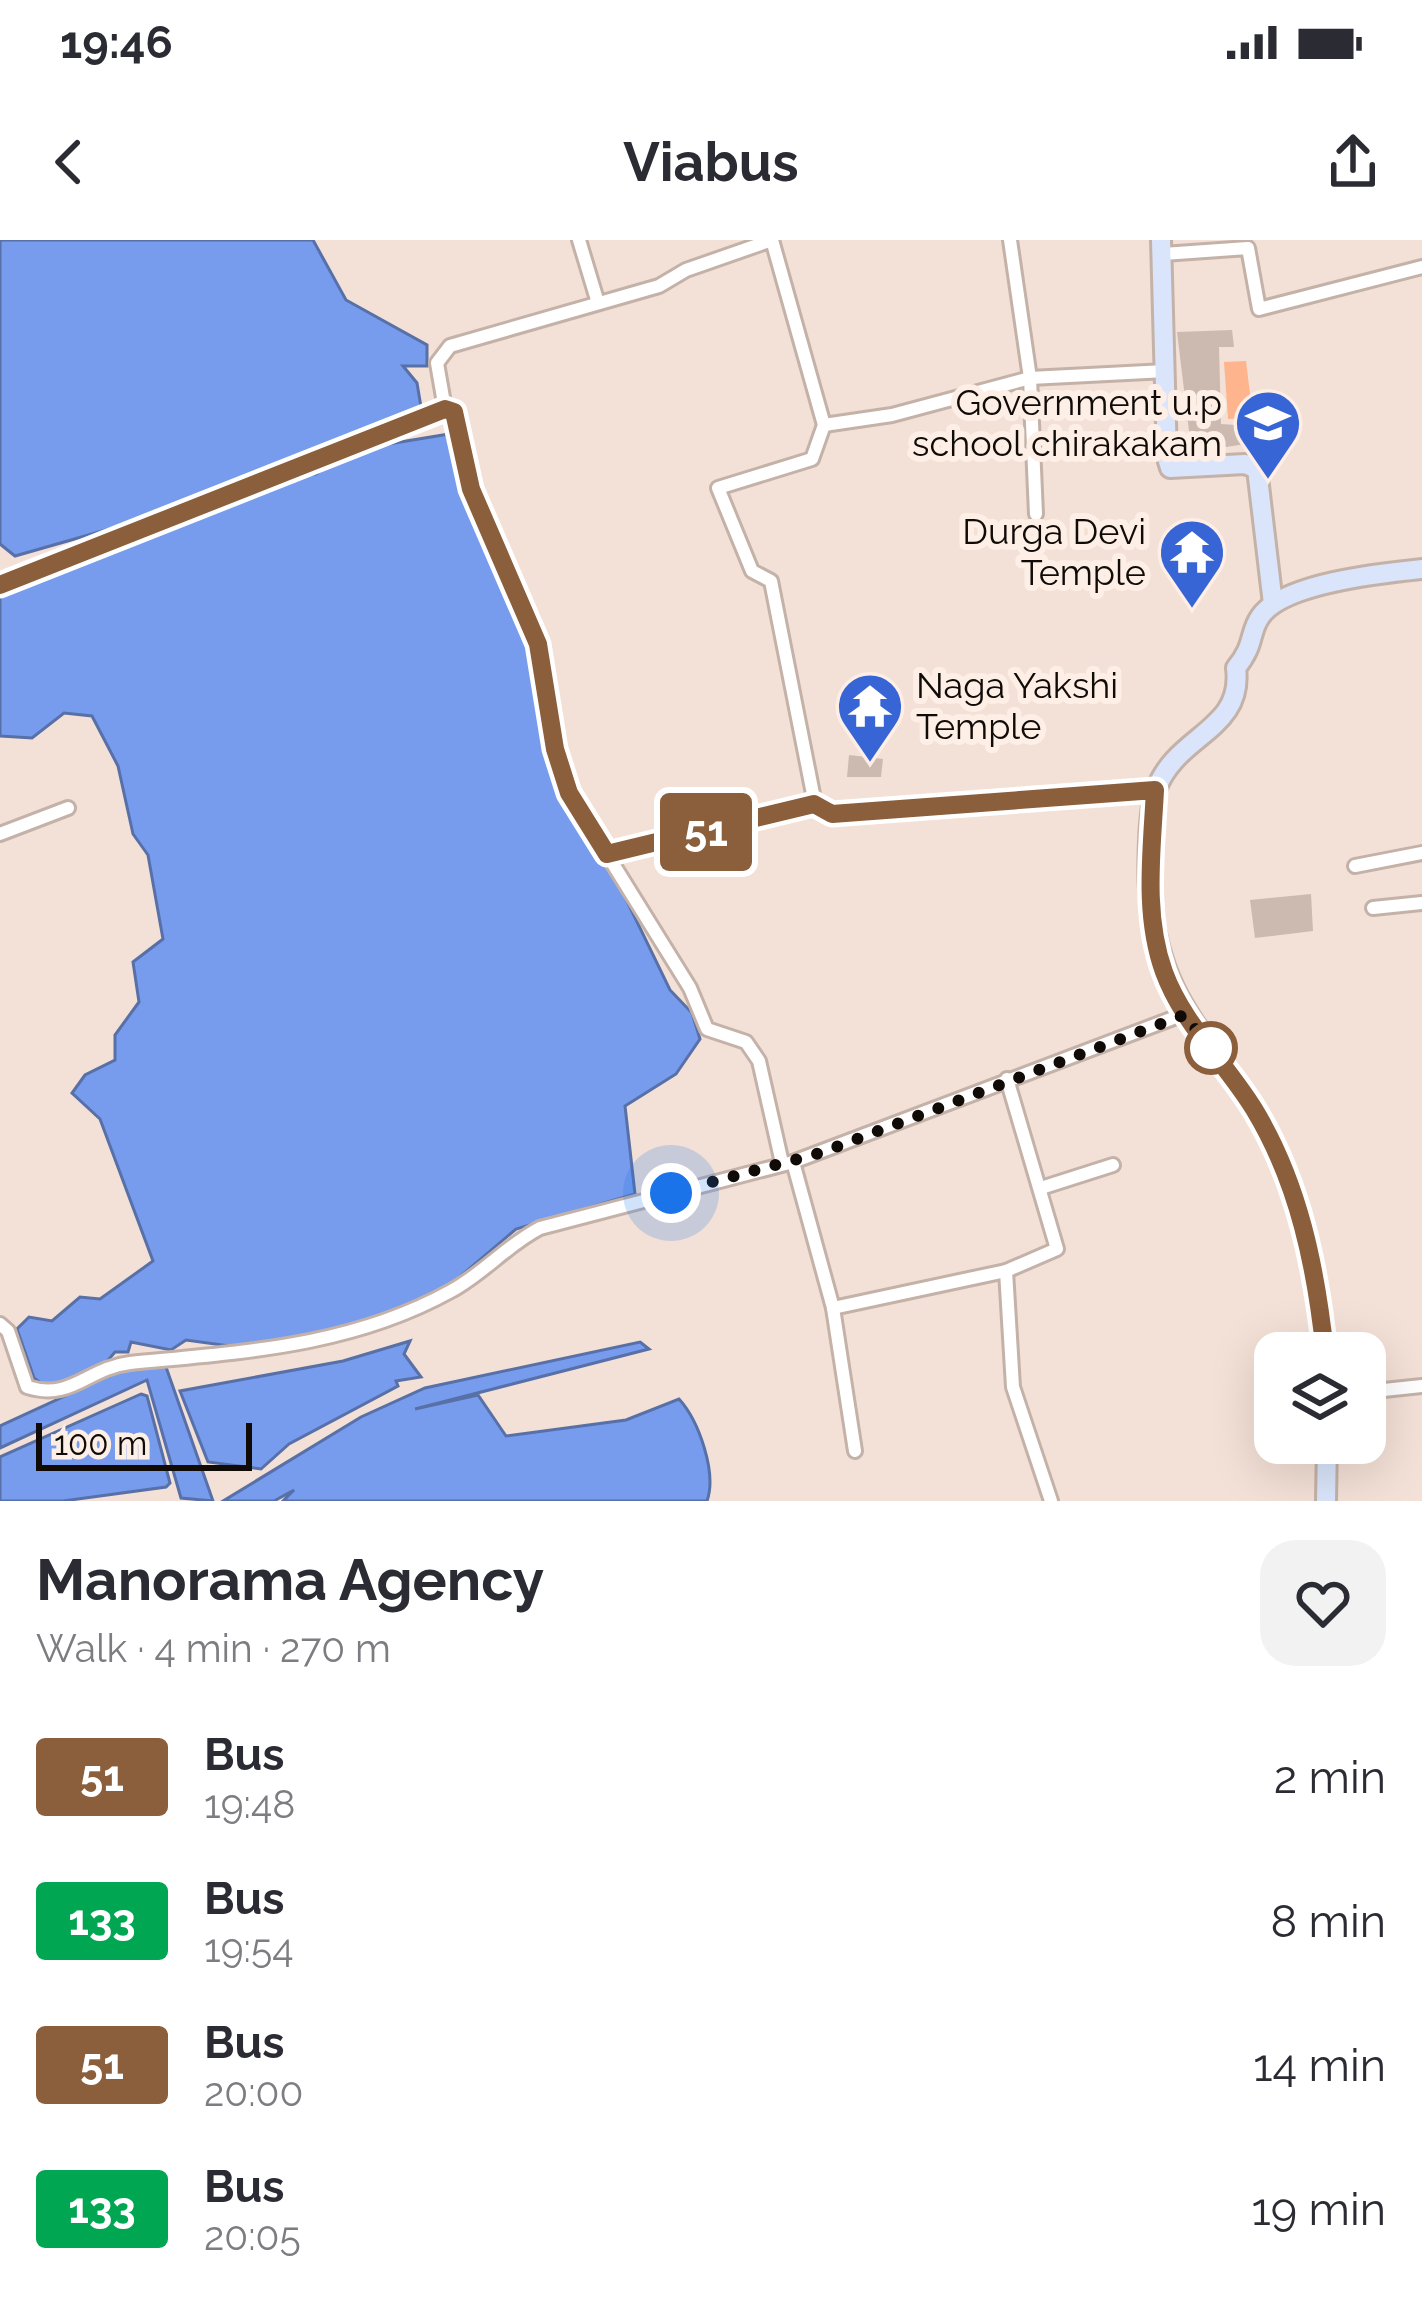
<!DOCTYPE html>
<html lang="en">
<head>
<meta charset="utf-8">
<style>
	body { margin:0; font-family:Raleway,sans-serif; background:#f2f2f3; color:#2b2b33; height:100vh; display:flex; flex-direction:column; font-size:45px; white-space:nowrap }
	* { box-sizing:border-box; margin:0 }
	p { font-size:39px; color:#7c7c81 }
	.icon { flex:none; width:66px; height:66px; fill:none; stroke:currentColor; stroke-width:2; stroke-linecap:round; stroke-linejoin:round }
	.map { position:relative; height:1261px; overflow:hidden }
	.side { display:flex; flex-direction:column; background:#fff; flex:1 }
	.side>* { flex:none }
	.badge { padding:0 24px; border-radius:9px; font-size:42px; line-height:78px }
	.controls { position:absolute; left:1254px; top:1092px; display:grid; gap:24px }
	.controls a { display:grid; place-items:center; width:132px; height:132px; border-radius:24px; background:#fff; box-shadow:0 12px 48px #0002; font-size:60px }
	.scale { position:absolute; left:36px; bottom:30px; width:216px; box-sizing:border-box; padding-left:12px; border:6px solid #110b08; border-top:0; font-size:33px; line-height:42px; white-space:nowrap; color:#110b08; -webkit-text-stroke:9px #fdeee6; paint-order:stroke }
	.you { position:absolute; width:60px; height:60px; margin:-30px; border:9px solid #fff; border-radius:50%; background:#1a73e8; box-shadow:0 0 0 18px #1a73e833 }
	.map>.badge { position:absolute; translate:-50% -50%; box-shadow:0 0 0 6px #fff }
	.round { display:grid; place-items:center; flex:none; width:126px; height:126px; border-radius:36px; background:#f2f2f3 }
	.overview { display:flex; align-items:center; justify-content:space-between; height:204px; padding:0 36px }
	h1 { font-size:57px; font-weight:700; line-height:90px }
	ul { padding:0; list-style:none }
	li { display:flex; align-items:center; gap:36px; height:144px; padding:0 36px }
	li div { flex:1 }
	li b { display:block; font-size:45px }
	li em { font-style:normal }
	li .badge { min-width:132px; font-weight:700; text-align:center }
	.status { display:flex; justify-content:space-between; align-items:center; height:84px; padding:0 60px; background:#fff; direction:ltr }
	.status svg { height:33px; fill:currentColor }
	header { display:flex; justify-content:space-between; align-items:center; height:156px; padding:0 36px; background:#fff; font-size:54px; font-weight:700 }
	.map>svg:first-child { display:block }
	.green { fill:#feb58d }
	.water { fill:#779ced; stroke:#5870a8; stroke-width:3 }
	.building { fill:#ccb9b0 }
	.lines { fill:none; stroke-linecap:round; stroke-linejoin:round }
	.street-casing { stroke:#c4b2a8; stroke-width:18 }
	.secondary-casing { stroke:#c4b2a8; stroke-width:24 }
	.street { stroke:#fff; stroke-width:12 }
	.secondary { stroke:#dae5fb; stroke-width:18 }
	.line-casing { stroke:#fff; stroke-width:27 }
	.line { stroke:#8b5e3c; stroke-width:18 }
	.walk { stroke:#110b08; stroke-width:12; stroke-dasharray:0 21.6 }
	.stop-dot { fill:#fff; stroke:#8b5e3c; stroke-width:6 }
	.labels { text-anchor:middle; stroke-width:12; stroke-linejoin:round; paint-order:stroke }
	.poi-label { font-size:36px; fill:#110b08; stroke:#fdeee6; text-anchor:end }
</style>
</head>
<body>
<div class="status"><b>19:46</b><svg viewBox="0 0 49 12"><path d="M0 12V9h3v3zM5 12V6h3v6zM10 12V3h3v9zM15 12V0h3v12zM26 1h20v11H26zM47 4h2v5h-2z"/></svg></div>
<header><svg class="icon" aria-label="back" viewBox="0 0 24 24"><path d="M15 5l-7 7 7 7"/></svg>Viabus<svg class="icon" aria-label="share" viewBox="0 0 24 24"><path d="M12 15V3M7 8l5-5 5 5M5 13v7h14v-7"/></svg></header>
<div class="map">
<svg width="1422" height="1261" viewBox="0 0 1422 1261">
	<rect width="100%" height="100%" fill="#f3e0d6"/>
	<path class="green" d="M1246,121L1253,178L1228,179L1224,122Z"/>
	<g class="water">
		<path d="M0,0H313L346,60L427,105V126H403L417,143L422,173L113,288L15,316L0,304Z"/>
		<path d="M449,194L469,269L519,368L537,433L549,518L564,561L610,626L670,750L692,773L700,799L676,834L625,866L635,954L516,989L442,1052L326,1100L237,1107L186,1100L171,1110L131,1102L128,1112H115L98,1132L45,1146L34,1138L17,1089L29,1077L52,1081L80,1057L100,1059L153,1021L100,879L72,853L85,835L115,820V795L139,762L133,722L163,699L148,615L133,594L118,526L92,476L64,473L32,498L0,496V357L291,235L316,234L346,211Z"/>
		<path d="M410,1101L404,1114L421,1137L396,1141L398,1146L289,1204L261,1229L208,1222L180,1151L343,1121Z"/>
		<path d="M640,1102L649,1109L415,1169L478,1155L506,1196L626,1180L679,1159C699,1181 717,1233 707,1261H283L294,1250L274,1261H223L361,1177L425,1148Z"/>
		<path d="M128,1127H166L213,1261L181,1258L147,1140L0,1208V1186Z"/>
		<path d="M141,1154L147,1156L170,1243L166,1247L63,1261H0V1217Z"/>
	</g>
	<g class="building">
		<path d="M1232,90L1234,107H1219L1221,184L1250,186L1252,203L1181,214V200L1190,199L1177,92Z"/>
		<path d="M849,515L883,519L881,537H847Z"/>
		<path d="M1311,654L1313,691L1255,698L1250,660Z"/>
	</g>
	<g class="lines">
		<g class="street-casing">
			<g id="street">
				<path d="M579,0L598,63"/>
				<path d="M1010,0L1030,138L1036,274"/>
				<path d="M1163,14L1248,8L1259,69L1422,27"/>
				<path d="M445,169L454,172L471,249L538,404L555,509L569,553L690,748L707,789L746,802L759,821L782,923"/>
				<path d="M0,345L445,169L437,123L450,106L659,46L686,30L772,0L824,185L892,175L1030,138L1166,131"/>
				<path d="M815,564L832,574L1155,550"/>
				<path d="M0,594L68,568"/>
				<path d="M607,614L815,564L771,341L752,331L718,248L812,219L824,185"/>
				<path d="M1355,626L1422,613"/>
				<path d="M1373,668L1422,663"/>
				<path d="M793,922L833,1068L855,1211"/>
				<path d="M1041,948L1113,925"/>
				<path d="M1006,1031L1013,1147L1051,1261"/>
				<path d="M833,1068L1006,1031L1057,1009L1007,839"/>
				<path d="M0,1084L8,1091L27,1147C72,1161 87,1128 130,1123C241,1112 350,1107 451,1051C483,1034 507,1005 540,988L793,922L1184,774"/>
				<path d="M1365,1152L1422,1146"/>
			</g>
		</g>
		<g class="secondary-casing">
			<g id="secondary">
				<path d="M1161,0L1167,218L1170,228L1245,224L1257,229L1273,364"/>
				<path d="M1325,1113C1316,1028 1299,943 1254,869C1203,786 1163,765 1150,659C1147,638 1148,569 1156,550C1176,494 1244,491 1236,428C1255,405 1249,393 1260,377C1282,343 1383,333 1422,329"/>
				<path d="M1326,1261L1327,1203"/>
			</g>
		</g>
		<use href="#street" class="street"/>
		<use href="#secondary" class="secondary"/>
	</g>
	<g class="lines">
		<g class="line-casing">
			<path id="line" d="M0,345L445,169L454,172L471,249L538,404L555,509L569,553L607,614L814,564L832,574L1155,550C1152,610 1143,674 1164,732C1183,784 1225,822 1254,869C1299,943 1316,1028 1325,1113"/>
		</g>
		<use href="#line" class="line"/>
		<path class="walk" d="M671,953L820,913L1184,775L1211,808"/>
	</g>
	<defs>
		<g id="school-pin" transform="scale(3.45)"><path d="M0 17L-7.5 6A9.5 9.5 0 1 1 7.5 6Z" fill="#3765d5" stroke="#fdeee6"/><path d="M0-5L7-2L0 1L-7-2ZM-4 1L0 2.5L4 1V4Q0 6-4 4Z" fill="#fff"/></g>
		<g id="temple-pin" transform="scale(3.45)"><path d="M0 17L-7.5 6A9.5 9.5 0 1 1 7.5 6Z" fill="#3765d5" stroke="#fdeee6"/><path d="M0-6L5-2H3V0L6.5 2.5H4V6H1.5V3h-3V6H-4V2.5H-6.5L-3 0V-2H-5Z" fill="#fff"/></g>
	</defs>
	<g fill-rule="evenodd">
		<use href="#school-pin" x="1268" y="183"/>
		<use href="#temple-pin" x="1192" y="312"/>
		<use href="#temple-pin" x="870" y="466"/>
	</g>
	<circle class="stop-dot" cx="1211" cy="808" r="24"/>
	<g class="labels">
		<g class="poi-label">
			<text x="1222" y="175">Government u.p<tspan x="1222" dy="41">school chirakakam</tspan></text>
			<text x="1146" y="304">Durga Devi<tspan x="1146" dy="41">Temple</tspan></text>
			<text x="916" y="458" text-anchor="start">Naga Yakshi<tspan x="916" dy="41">Temple</tspan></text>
		</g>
	</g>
</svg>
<div class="controls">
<a><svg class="icon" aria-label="layers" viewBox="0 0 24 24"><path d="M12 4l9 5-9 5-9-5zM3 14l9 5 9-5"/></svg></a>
</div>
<div class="scale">100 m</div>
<div class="you" style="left:671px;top:953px"></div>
<b class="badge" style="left:706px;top:592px;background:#8b5e3c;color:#fff">51</b>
</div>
<section class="side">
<div class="overview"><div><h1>Manorama Agency</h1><p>Walk · 4 min · 270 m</p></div><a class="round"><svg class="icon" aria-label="heart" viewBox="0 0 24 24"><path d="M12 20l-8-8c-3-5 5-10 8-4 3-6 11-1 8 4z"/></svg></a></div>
<ul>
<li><span class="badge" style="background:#8b5e3c;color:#fff">51</span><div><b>Bus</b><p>19:48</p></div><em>2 min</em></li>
<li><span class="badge" style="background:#00a651;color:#fff">133</span><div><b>Bus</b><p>19:54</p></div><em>8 min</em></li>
<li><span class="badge" style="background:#8b5e3c;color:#fff">51</span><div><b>Bus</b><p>20:00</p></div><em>14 min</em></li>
<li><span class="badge" style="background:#00a651;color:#fff">133</span><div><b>Bus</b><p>20:05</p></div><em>19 min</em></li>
</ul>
</section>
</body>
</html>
